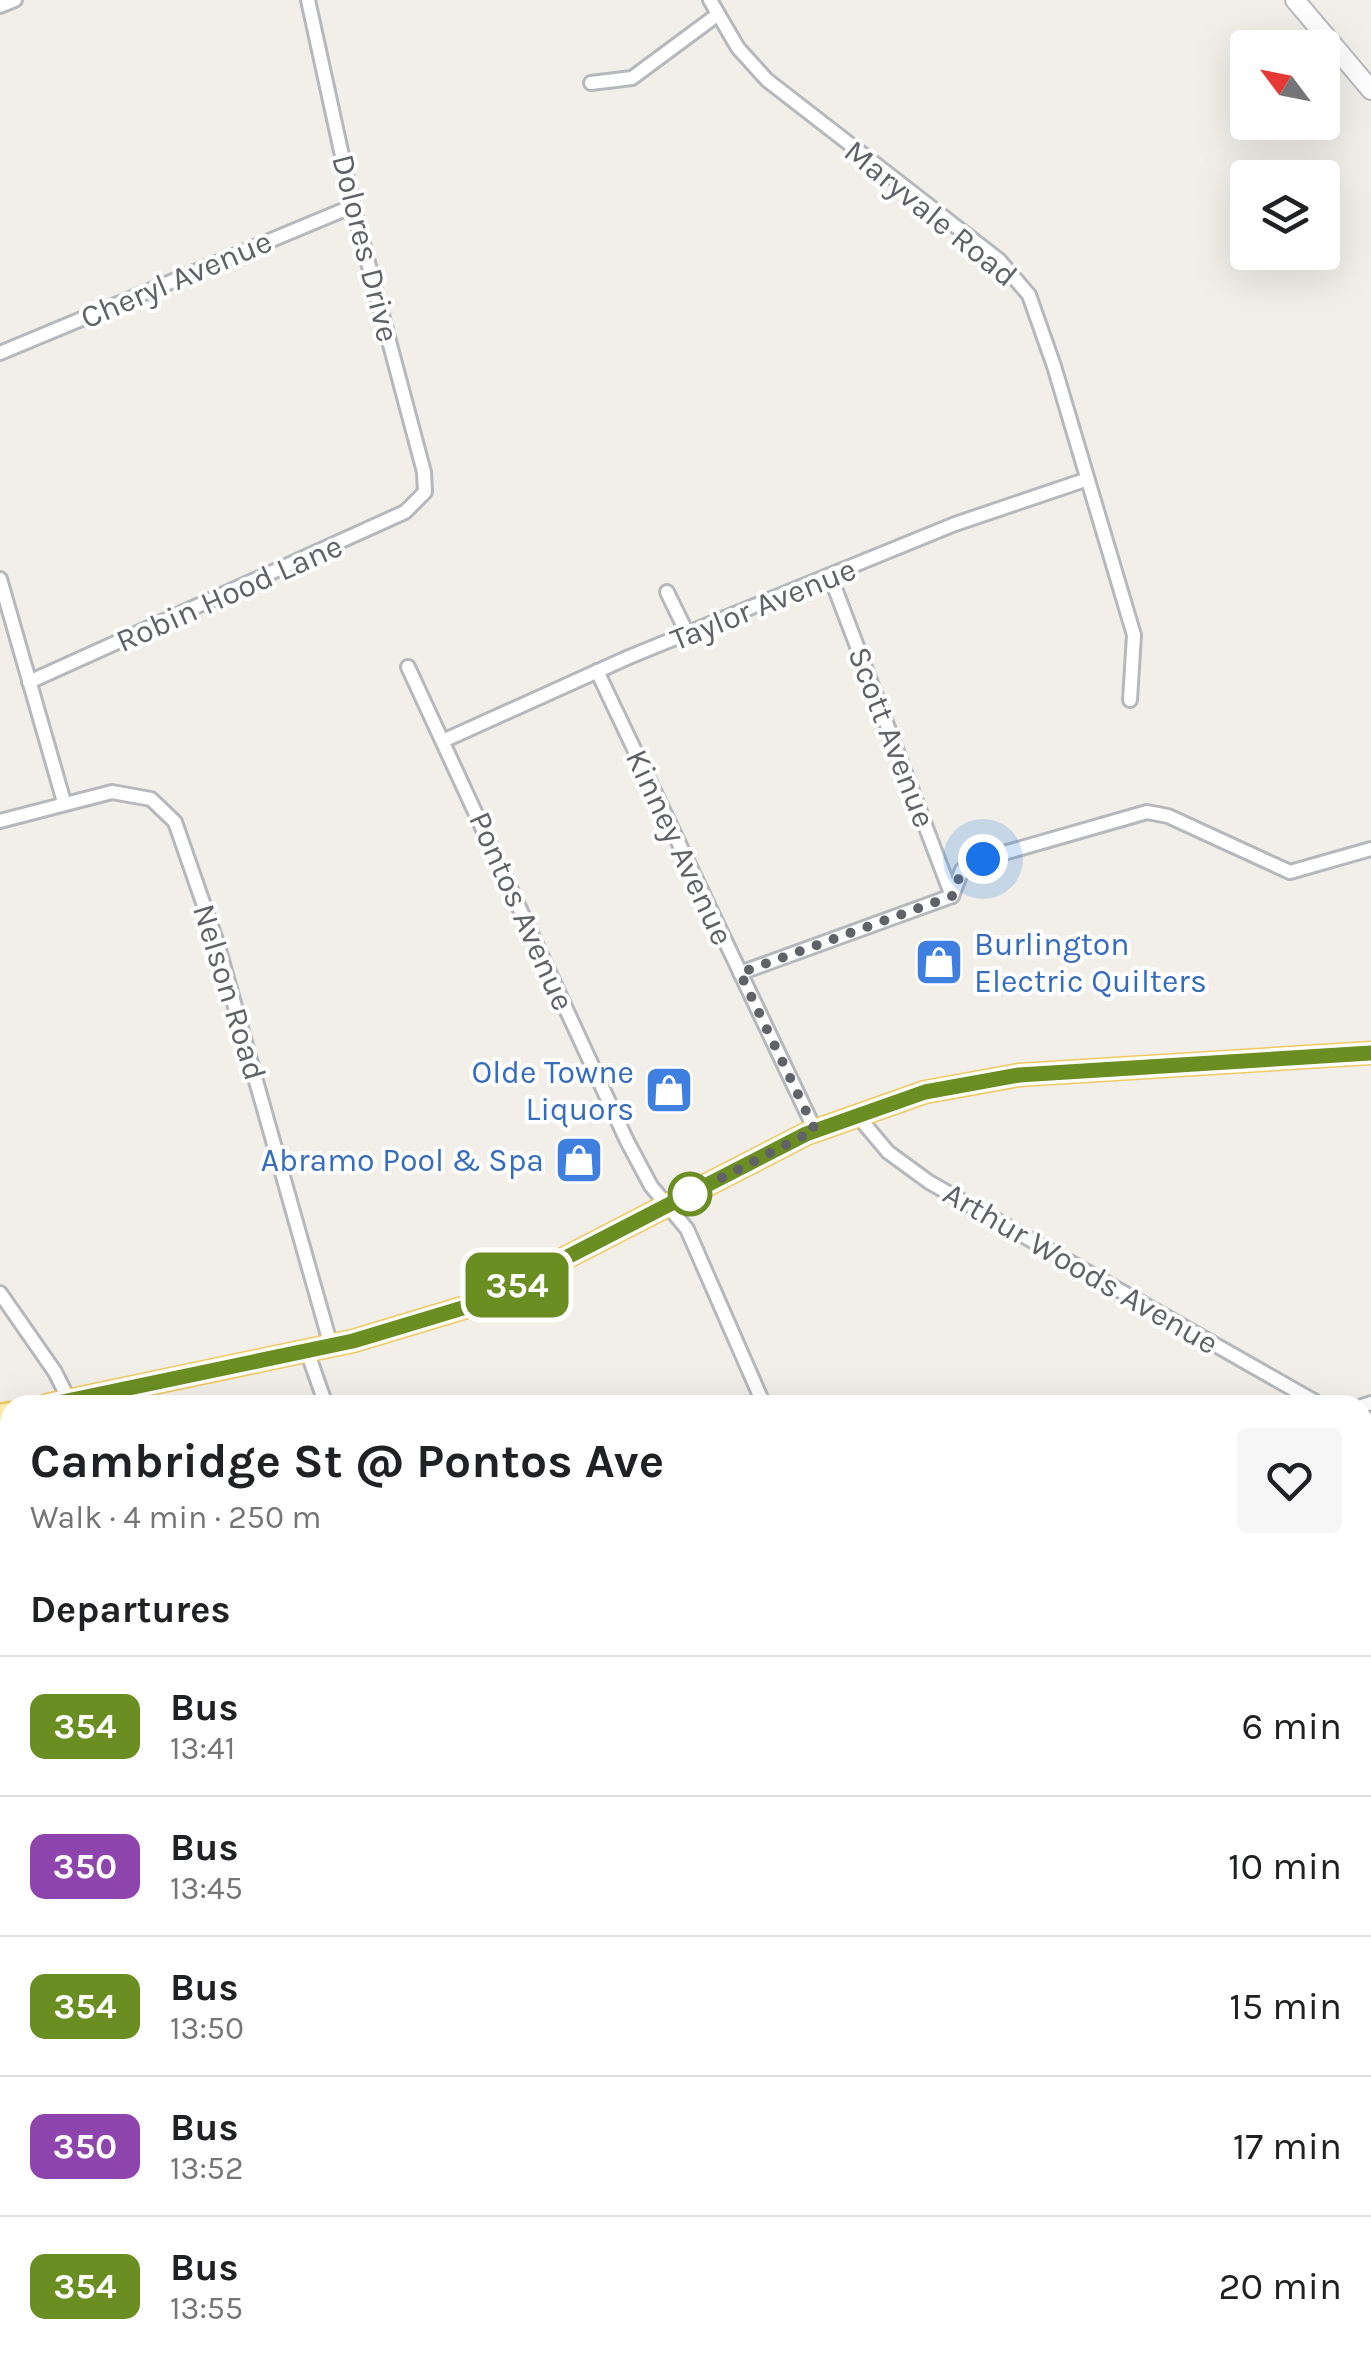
<!DOCTYPE html>
<html lang="en">
<head>
<meta charset="utf-8">
<style>
	body { margin:0; font-family:Karla,sans-serif; background:#f6f6f6; color:#202124; height:100vh; display:flex; flex-direction:column; font-size:38px; white-space:nowrap }
	* { box-sizing:border-box; margin:0 }
	p { font-size:32px; color:#757577 }
	.icon { flex:none; width:55px; height:55px; fill:none; stroke:currentColor; stroke-width:2; stroke-linecap:round; stroke-linejoin:round }
	.map { position:relative; flex:1; overflow:hidden }
	.details { position:absolute; left:0px; top:1395px; width:1372px; height:982px; display:flex; flex-direction:column; background:#fff; border-radius:30px 30px 0 0; box-shadow:0 10px 40px #0002 }
	.details>* { flex:none }
	.badge { padding:0 20px; border-radius:15px; font-size:35px; line-height:65px }
	.needle { width:65px; rotate:302deg }
	.controls { position:absolute; left:1230px; top:30px; display:grid; gap:20px }
	.controls a { display:grid; place-items:center; width:110px; height:110px; border-radius:10px; background:#fff; box-shadow:0 10px 40px #0002; font-size:50px }
	.you { position:absolute; width:50px; height:50px; margin:-25px; border:8px solid #fff; border-radius:50%; background:#1a73e8; box-shadow:0 0 0 15px #1a73e833 }
	.map>.badge { position:absolute; translate:-50% -50%; box-shadow:0 0 0 5px #fff }
	h2 { padding:0 30px; font-size:38px; line-height:90px }
	.round { display:grid; place-items:center; flex:none; width:105px; height:105px; border-radius:10px; background:#f6f6f6 }
	.summary { display:flex; align-items:center; justify-content:space-between; height:170px; padding:0 30px }
	h1 { font-size:48px; font-weight:700; line-height:75px }
	ul { padding:0; list-style:none }
	li { display:flex; align-items:center; gap:30px; height:140px; padding:0 30px; border-top:2px solid #e0e0e0 }
	li div { flex:1 }
	li b { display:block; font-size:38px }
	li em { font-style:normal }
	li .badge { min-width:110px; font-weight:700; text-align:center }
	.map>svg:first-child { display:block }
	.lines { fill:none; stroke-linecap:round; stroke-linejoin:round }
	.street-casing { stroke:#b5b8bc; stroke-width:18 }
	.secondary-casing { stroke:#b6babf; stroke-width:22 }
	.primary-casing { stroke:#f2c960; stroke-width:25 }
	.street { stroke:#fff; stroke-width:12 }
	.secondary { stroke:#fff; stroke-width:18 }
	.primary { stroke:#fff2af; stroke-width:20 }
	.line-casing { stroke:#fff; stroke-width:22 }
	.line { stroke:#6b8e23; stroke-width:15 }
	.walk { stroke:#5f6368; stroke-width:10; stroke-dasharray:0 18 }
	.stop-dot { fill:#fff; stroke:#6b8e23; stroke-width:5 }
	.labels { text-anchor:middle; stroke-width:8; stroke-linejoin:round; paint-order:stroke }
	.street-label { font-size:32px; fill:#5f6368; stroke:#fff }
	.shop-label { font-size:32px; fill:#366cbe; stroke:#fff; text-anchor:end }
</style>
</head>
<body>
<div class="map">
<svg width="1371" height="2377" viewBox="0 0 1371 2377">
	<rect width="100%" height="100%" fill="#f1efe8"/>
	<g class="lines">
		<g class="street-casing">
			<g id="street">
				<path d="M710,0L738,48L767,80L999,260L1029,295L1054,366L1134,635L1130,700"/>
				<path d="M0,6L15,0"/>
				<path d="M591,83L632,78L717,15"/>
				<path d="M0,353L353,206"/>
				<path d="M831,578L952,896"/>
				<path d="M0,579L64,802"/>
				<path d="M667,592L687,633"/>
				<path d="M408,667L627,1141L651,1186L687,1229L764,1405"/>
				<path d="M597,671L815,1130"/>
				<path d="M29,682L405,512L425,492L424,472L353,206L308,0"/>
				<path d="M445,740L629,657L955,524L1085,480"/>
				<path d="M0,821L112,792L151,799L175,822L217,943L331,1346"/>
				<path d="M952,896L962,870L983,859L1147,812L1168,816L1290,872L1371,849"/>
				<path d="M740,973L952,896"/>
				<path d="M856,1114L888,1152L929,1182L1321,1405"/>
				<path d="M0,1293L55,1372L69,1400"/>
				<path d="M307,1351L326,1405"/>
				<path d="M1362,1406L1371,1403"/>
				<path d="M1362,1428L1371,1432"/>
				<path d="M1362,1616H1371"/>
				<path d="M0,1809L10,1804"/>
				<path d="M1362,1871L1371,1870"/>
				<path d="M0,1988L10,1983"/>
				<path d="M0,2169L10,2165"/>
				<path d="M1362,2207L1371,2205"/>
				<path d="M0,2283L10,2309"/>
				<path d="M35,2368L39,2377"/>
				<path d="M257,2368L261,2377"/>
				<path d="M622,2368L626,2377"/>
				<path d="M976,2377L997,2368"/>
			</g>
		</g>
		<g class="secondary-casing">
			<path id="secondary" d="M1295,0L1371,90"/>
		</g>
		<g class="primary-casing">
			<g id="primary">
				<path d="M48,1405L353,1341L476,1304L806,1134L925,1092L1019,1075L1371,1053"/>
				<path d="M0,1415L10,1413"/>
			</g>
		</g>
		<use href="#street" class="street"/>
		<use href="#secondary" class="secondary"/>
		<use href="#primary" class="primary"/>
	</g>
	<g class="lines">
		<g class="line-casing">
			<path id="line" d="M48,1405L353,1341L476,1304L806,1134L925,1092L1019,1075L1371,1053"/>
		</g>
		<use href="#line" class="line"/>
		<path class="walk" d="M690,1194L815,1130L740,973L952,896L962,870L983,859"/>
	</g>
	<defs>
		<g id="shop-square" transform="scale(2.5)"><rect x="-9" y="-9" width="18" height="18" rx="4" fill="#3f7fe0" stroke="#fff"/><path d="M-5-2.5h2.3a2.7 3.5 0 0 1 5.4 0H5L5.5 6h-11ZM-1.5-2.5h3a1.5 2.3 0 0 0-3 0Z" fill="#fff"/></g>
	</defs>
	<g fill-rule="evenodd">
		<use href="#shop-square" x="939" y="962"/>
		<use href="#shop-square" x="669" y="1090"/>
		<use href="#shop-square" x="579" y="1160"/>
	</g>
	<circle class="stop-dot" cx="690" cy="1194" r="20"/>
	<g class="labels">
		<g class="street-label">
			<text transform="translate(931 213) rotate(39)" y="11">Maryvale Road</text>
			<text transform="translate(366 248) rotate(76)" y="11">Dolores Drive</text>
			<text transform="translate(176 279) rotate(-23)" y="11">Cheryl Avenue</text>
			<text transform="translate(229 593) rotate(-24)" y="11">Robin Hood Lane</text>
			<text transform="translate(763 604) rotate(-22)" y="11">Taylor Avenue</text>
			<text transform="translate(892 737) rotate(69)" y="11">Scott Avenue</text>
			<text transform="translate(680 847) rotate(65)" y="11">Kinney Avenue</text>
			<text transform="translate(522 911) rotate(66)" y="11">Pontos Avenue</text>
			<text transform="translate(230 992) rotate(73)" y="11">Nelson Road</text>
			<text transform="translate(1081 1268) rotate(30)" y="11">Arthur Woods Avenue</text>
		</g>
		<g class="shop-label">
			<text x="974" y="955" text-anchor="start">Burlington<tspan x="974" dy="37">Electric Quilters</tspan></text>
			<text x="634" y="1083">Olde Towne<tspan x="634" dy="37">Liquors</tspan></text>
			<text x="544" y="1171">Abramo Pool &amp; Spa</text>
		</g>
	</g>
</svg>
<div class="controls">
<a><svg class="needle" viewBox="-14 -14 28 28"><path d="M0-13l5 13h-10z" fill="#e53935"/><path d="M0 13l5-13h-10z" fill="#757577"/></svg></a>
<a><svg class="icon" aria-label="layers" viewBox="0 0 24 24"><path d="M12 4l9 5-9 5-9-5zM3 14l9 5 9-5"/></svg></a>
</div>
<div class="you" style="left:983px;top:859px"></div>
<b class="badge" style="left:517px;top:1285px;background:#6b8e23;color:#fff">354</b>
<section class="details">
<div class="summary"><div><h1>Cambridge St @ Pontos Ave</h1><p>Walk · 4 min · 250 m</p></div><a class="round"><svg class="icon" aria-label="heart" viewBox="0 0 24 24"><path d="M12 20l-8-8c-3-5 5-10 8-4 3-6 11-1 8 4z"/></svg></a></div>
<h2>Departures</h2>
<ul>
<li><span class="badge" style="background:#6b8e23;color:#fff">354</span><div><b>Bus</b><p>13:41</p></div><em>6 min</em></li>
<li><span class="badge" style="background:#8e44ad;color:#fff">350</span><div><b>Bus</b><p>13:45</p></div><em>10 min</em></li>
<li><span class="badge" style="background:#6b8e23;color:#fff">354</span><div><b>Bus</b><p>13:50</p></div><em>15 min</em></li>
<li><span class="badge" style="background:#8e44ad;color:#fff">350</span><div><b>Bus</b><p>13:52</p></div><em>17 min</em></li>
<li><span class="badge" style="background:#6b8e23;color:#fff">354</span><div><b>Bus</b><p>13:55</p></div><em>20 min</em></li>
</ul>
</section>
</div>
</body>
</html>
